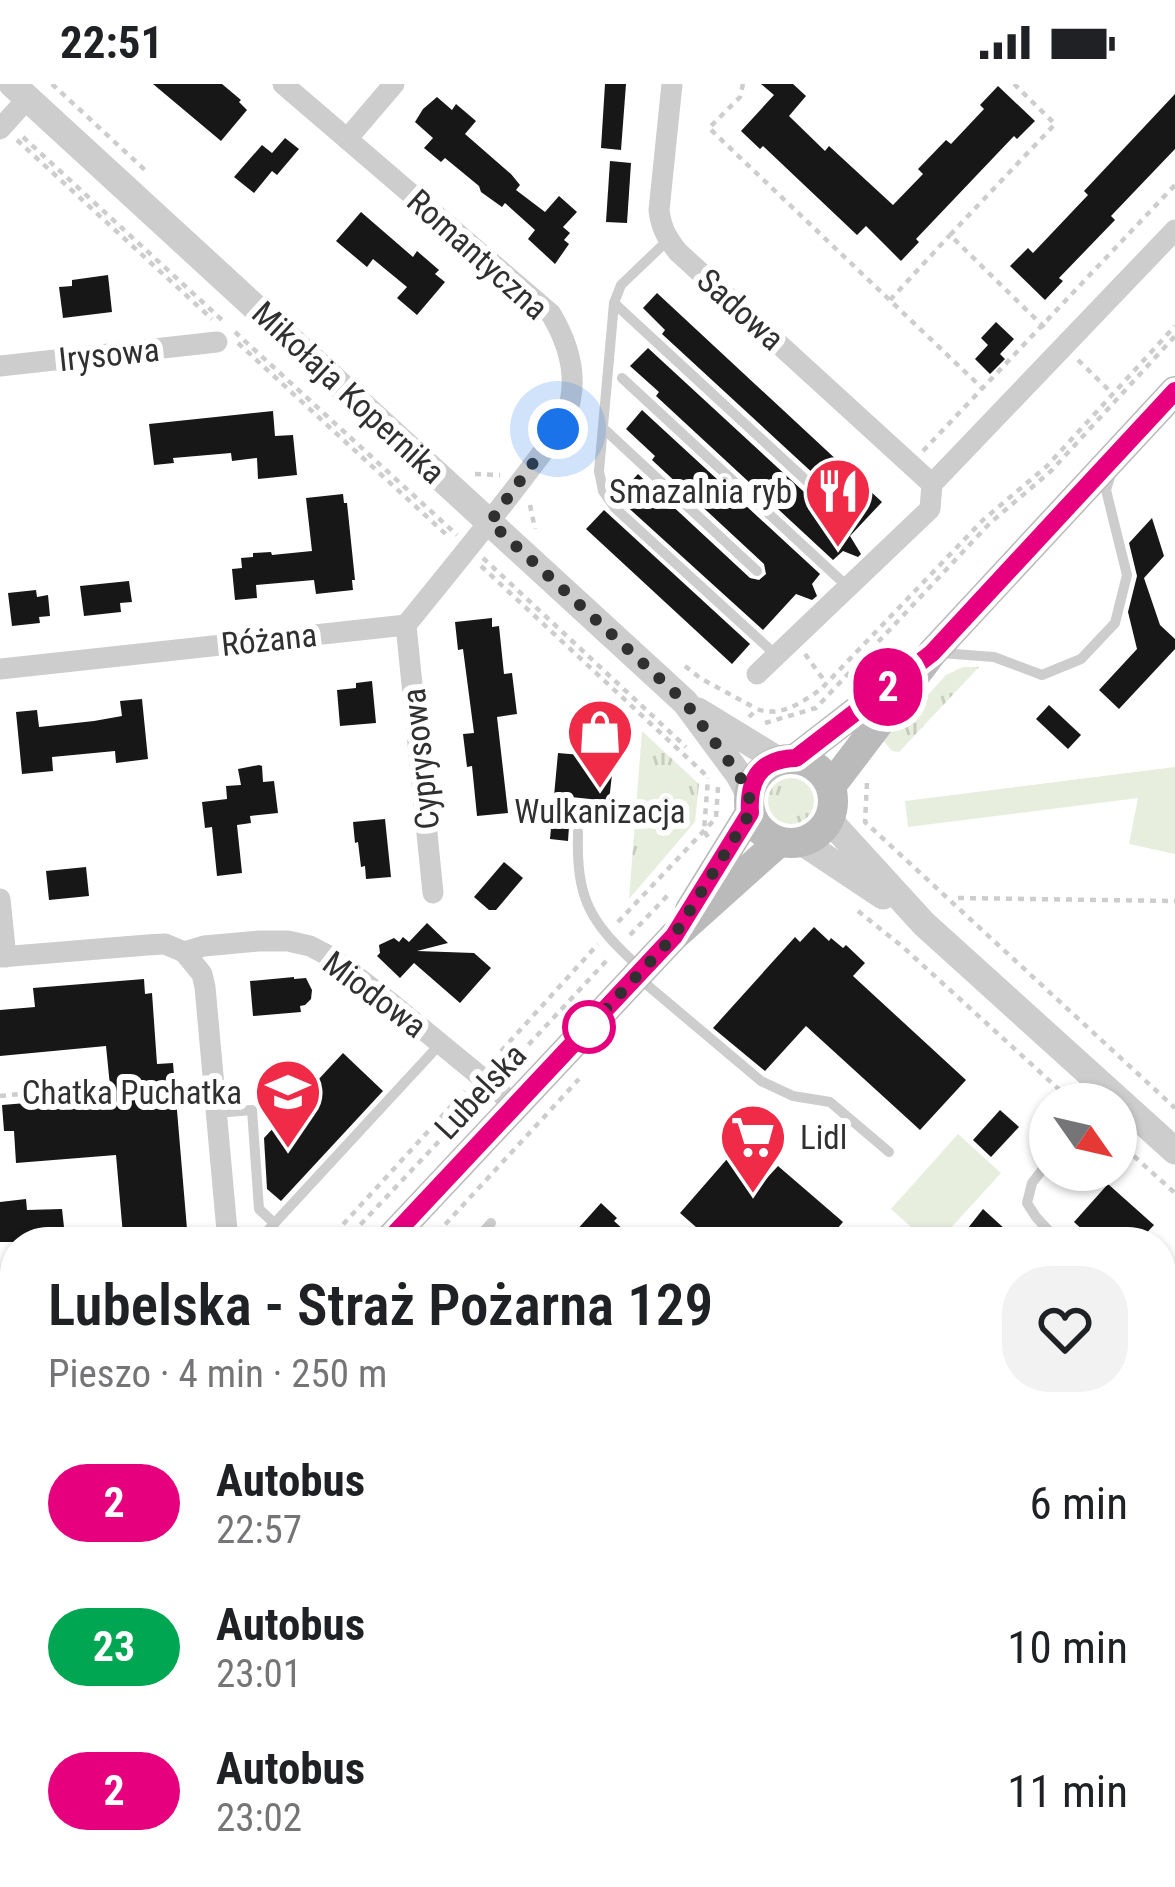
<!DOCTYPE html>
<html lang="pl">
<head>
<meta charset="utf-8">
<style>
	body { margin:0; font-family:"Roboto Condensed",sans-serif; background:#f2f2f2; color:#202124; height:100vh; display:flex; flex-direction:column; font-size:45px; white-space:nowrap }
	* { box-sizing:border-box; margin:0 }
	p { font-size:39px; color:#757577 }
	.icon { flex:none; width:66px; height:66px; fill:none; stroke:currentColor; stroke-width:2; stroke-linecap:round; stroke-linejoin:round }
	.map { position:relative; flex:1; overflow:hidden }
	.drawer { position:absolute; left:0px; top:1143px; width:1176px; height:660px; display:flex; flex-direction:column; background:#fff; border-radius:48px 48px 0 0; box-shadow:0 3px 9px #0004 }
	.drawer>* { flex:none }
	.badge { padding:0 24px; border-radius:39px; font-size:42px; line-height:78px }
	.needle { width:78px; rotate:124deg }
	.fabs { position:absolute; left:1029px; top:999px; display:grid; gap:24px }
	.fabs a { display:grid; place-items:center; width:108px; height:108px; border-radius:50%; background:#fff; box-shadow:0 3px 9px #0004; font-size:60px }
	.you { position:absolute; width:60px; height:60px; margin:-30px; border:9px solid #fff; border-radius:50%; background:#1a73e8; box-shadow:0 0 0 18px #1a73e833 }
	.map>.badge { position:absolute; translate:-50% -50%; box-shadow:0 0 0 6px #fff }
	.round { display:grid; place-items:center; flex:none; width:126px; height:126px; border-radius:48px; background:#f2f2f2 }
	.head { display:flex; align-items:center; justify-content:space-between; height:204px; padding:0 48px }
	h1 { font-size:57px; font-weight:600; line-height:90px }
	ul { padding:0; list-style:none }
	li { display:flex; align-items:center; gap:36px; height:144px; padding:0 48px }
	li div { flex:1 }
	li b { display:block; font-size:45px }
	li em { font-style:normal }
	li .badge { min-width:132px; font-weight:700; text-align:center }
	.status { display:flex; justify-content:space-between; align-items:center; height:84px; padding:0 60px; background:#fff; direction:ltr }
	.status svg { height:33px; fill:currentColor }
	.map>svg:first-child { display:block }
	.grass { fill:url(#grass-tufts) }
	.garden { fill:url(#garden-furrows) }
	.pitch { fill:#e8eede }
	.building { fill:#171717 }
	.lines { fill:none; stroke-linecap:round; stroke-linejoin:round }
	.path { stroke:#cdcdcd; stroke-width:4.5; stroke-dasharray:6 6; stroke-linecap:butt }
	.service { stroke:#cdcdcd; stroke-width:10 }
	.minor { stroke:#cdcdcd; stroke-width:21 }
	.tertiary { stroke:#cdcdcd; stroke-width:27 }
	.secondary { stroke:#bababa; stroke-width:30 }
	.line-casing { stroke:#fff; stroke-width:27 }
	.line { stroke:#e6007e; stroke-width:18 }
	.walk { stroke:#303030; stroke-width:12; stroke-dasharray:0 21.6 }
	.stop-dot { fill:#fff; stroke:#e6007e; stroke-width:6 }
	.labels { text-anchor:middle; stroke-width:12; stroke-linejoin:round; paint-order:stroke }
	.street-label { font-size:33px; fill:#303030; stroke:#fff }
	.poi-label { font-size:33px; fill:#303030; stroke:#fff; text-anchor:end }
</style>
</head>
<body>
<div class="status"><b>22:51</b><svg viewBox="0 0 49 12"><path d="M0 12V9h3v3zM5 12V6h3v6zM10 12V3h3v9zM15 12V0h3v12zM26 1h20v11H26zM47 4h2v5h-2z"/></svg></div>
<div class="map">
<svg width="1175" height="1803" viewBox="0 0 1175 1803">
	<defs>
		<pattern id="grass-tufts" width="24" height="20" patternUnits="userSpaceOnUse" patternTransform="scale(3)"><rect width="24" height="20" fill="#e8eede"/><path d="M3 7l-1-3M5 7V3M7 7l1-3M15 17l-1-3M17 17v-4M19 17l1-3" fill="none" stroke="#c7ccbf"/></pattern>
		<pattern id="garden-furrows" width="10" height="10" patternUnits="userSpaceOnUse" patternTransform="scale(3)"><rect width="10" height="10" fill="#e8eede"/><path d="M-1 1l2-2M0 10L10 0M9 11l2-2" fill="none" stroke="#c7ccbf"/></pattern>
	</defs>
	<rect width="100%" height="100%" fill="#fff"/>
	<g class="grass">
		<path d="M963,583H979L899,668L892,667L881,654L915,625L946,591Z"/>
		<path d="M642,647L699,700L695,738L629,815Z"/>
		<circle cx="791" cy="717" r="23"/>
		<path d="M15,1305V1483L0,1499V1309Z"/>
	</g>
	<g class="garden">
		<path d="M1161,1397L1175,1404V1598L1161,1631Z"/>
		<path d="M989,1788H1095L1089,1803H982Z"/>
	</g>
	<g class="pitch">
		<path d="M1175,683V770L1129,760L1138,714L908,743L905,717Z"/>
		<path d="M958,1050L1001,1089L938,1158H928L891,1125Z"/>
	</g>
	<g class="building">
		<path d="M153,0H222L241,16L239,18L247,26L221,57Z"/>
		<path d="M605,0H626L621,66L601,64Z"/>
		<path d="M761,0H793L806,12L789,32L825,67L829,62L893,121L923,90L918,85L946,56L951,60L984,25L980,21L998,2L1035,37L1017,55L1014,52L916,155L919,158L901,177L866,142L857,151L763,62L760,65L741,47L774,11Z"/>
		<path d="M1175,10V65L1111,132L1115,136L1059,194L1063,197L1045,216L1010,182L1028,164L1033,169L1088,111L1084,107Z"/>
		<path d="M437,13L452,26L456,20L476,37L465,50L511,90L520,101L516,106L545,128L559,112L577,128L563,143L570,149L564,156L569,160L555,180L528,155L535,146L505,119L502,123L481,108L479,102L445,74L441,78L424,64L433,54L415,38L423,25Z"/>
		<path d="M285,54L299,65L277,91L272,87L254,109L234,93L262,61L272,69Z"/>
		<path d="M610,77L631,79L627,139L606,138Z"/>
		<path d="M361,128L413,173L417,167L439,186L435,190L445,198L417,231L397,214L407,203L373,175L367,183L336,157Z"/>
		<path d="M108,191L112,228L63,234L59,203L72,202V196Z"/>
		<path d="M657,209L882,418L850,452L861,470L858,473L843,467L833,476L656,312L659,308L630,282L648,264L815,418L824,421L830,417L832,409L829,404L662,250L665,246L643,224Z"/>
		<path d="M996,238L1014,255L1000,270L1005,275L990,290L975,275L988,261L981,254Z"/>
		<path d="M642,326L820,490L812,500L817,512L812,516L796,510L763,546L622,418L618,412L638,390L750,494L759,496L766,490L764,480L652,376L655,372L626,345Z"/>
		<path d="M273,327L275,352L293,351L297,391L258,395L257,374L232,377L231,369L173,374L174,379L154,381L149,340Z"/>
		<path d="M343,410L344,419H347L355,496H352L353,506L316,510L314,496L256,501L257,514L235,516L232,485L242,484L241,474L253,473V469L271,468L272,471L312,467L306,414Z"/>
		<path d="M604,426L750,560L732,580L586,445Z"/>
		<path d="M1152,434L1164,472L1144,494L1160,541L1175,555V565L1119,625L1099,606L1137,565L1128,528L1137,492L1129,459Z"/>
		<path d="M129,497L132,518L120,519L121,528L84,532L80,502Z"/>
		<path d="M36,506L37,513L48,511L50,532L39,533L40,539L12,542L8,509Z"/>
		<path d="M492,534V543L499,542L504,590L512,589L517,630L497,633L508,729L477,732L472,682L467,683L463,650L474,649L463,565L458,566L455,538Z"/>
		<path d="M372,597L376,639L340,642L337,606L356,604V599Z"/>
		<path d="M142,615L148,675L116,679L115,667L52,673L53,687L22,690L16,628L37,626L39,643L94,637L122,632L120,617Z"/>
		<path d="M1049,621L1081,651L1068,665L1036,635Z"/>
		<path d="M585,626L619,629L609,717L571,713L568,757L550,755L558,669L581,671Z"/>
		<path d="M259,681L262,682L263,698L274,697L278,729L250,732L251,739L237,741L242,789L217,792L212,743L205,744L202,718L227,715L226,702L241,701L238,685Z"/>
		<path d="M385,735L391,793L366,795L365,782L361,783L358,758L355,759L353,738Z"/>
		<path d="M504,778L523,794L496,826H489L474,813Z"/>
		<path d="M86,783L89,812L49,816L46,787Z"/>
		<path d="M427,839L448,859L417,867L474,869L491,884L460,919L414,879L400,894L377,872L380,869L379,861L394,854L399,858L403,853L409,858Z"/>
		<path d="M814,843L829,857L831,854L843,864L846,861L865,879L853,892L966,996L920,1046L806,942L765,987L713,944L795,853L800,858Z"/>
		<path d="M294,893V895L306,894L312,906L311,915L305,921L300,922L301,928L253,932L250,897Z"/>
		<path d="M144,895L145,910L152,909L157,980L173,979L187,1145L123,1151L116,1071L16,1079L14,1047H4L2,1021L111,1012L106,962L0,972V926L35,923L33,904Z"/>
		<path d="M343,969L383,1007L281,1117L267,1105L264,1054Z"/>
		<path d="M1000,1026L1019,1043L991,1073L973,1056Z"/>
		<path d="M734,1067L766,1095L778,1082L843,1138L826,1158H713L680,1129Z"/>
		<path d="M1108,1100L1154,1141L1138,1158H1096L1074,1138Z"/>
		<path d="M26,1115L27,1126L62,1125L65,1152L30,1158H0V1118Z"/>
		<path d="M601,1119L617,1134L614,1137L637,1158H566Z"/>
		<path d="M983,1125L1019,1158H957Z"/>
	</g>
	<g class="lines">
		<g class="path">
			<path d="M52,0L145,86"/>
			<path d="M743,0L740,13L709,44L982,304"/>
			<path d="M1014,0L1055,40L950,151L1048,247"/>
			<path d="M23,53L222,236"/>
			<path d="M17,56L212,235"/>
			<path d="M890,216L950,151"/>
			<path d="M235,248L457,451"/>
			<path d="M238,259L450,454"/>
			<path d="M1078,276L1112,309"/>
			<path d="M923,367L1175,101"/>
			<path d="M475,390L500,391"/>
			<path d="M530,421L535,445"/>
			<path d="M483,474L686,663"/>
			<path d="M481,482L708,693"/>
			<path d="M805,570L826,599"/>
			<path d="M685,582L700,594L757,625"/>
			<path d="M749,633L757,625C780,634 803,618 821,605L983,436L1047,382L1175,242"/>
			<path d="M765,639L816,624L990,439L1051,387L1175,252"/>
			<path d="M867,699L865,738L1175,1024"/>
			<path d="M708,753L704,747L708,694"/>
			<path d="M958,814L1175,817"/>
			<path d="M858,827L904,864L1075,1020"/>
			<path d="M618,838L716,734L718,703"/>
			<path d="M630,851L668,811"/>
			<path d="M493,976L598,860"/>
			<path d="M504,987L610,873"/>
			<path d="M0,1012L98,1002"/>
			<path d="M1116,1056L1175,1109"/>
			<path d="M327,1158L465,1007"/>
			<path d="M344,1158L476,1018"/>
			<path d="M429,1158L579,995"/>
			<path d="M1161,1415L1175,1422"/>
			<path d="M0,1510L15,1495"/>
			<path d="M1161,1513L1175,1480"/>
			<path d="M0,1526L15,1514"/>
			<path d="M0,1619L15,1603"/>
			<path d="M439,1803L445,1788"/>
			<path d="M1038,1803L1044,1788"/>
		</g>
		<g class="service">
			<path d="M668,156L621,201L614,219L599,387L603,407L615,424L776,571"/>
			<path d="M614,219L822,411"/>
			<path d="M622,294L849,504"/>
			<path d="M603,344L757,487"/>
			<path d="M941,569L994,573L1042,591L1081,575L1115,539L1127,491L1106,406L1110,393"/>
			<path d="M578,748C576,816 590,838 639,883"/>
			<path d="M640,895L761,997L793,1012L830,1018L889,1068"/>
			<path d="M216,1029L252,1026L259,1125L274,1139"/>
			<path d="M1050,1076L1032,1099L1027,1119L1036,1133L1059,1158"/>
			<path d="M257,1158L441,959"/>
			<path d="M474,1158L491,1139"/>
			<path d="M1161,1251L1175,1257"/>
			<path d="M0,1658L15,1672"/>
			<path d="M0,1672L15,1655"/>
			<path d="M142,1788L158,1803"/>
			<path d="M659,1788L698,1803"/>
			<path d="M909,1788L942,1803"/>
			<path d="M59,1803L72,1788"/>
			<path d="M287,1803L293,1788"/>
		</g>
		<g class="minor">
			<path d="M672,0L659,126C661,144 667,154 678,168L932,400"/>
			<path d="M0,45L28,14"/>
			<path d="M347,55L394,0"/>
			<path d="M0,282L217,258"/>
			<path d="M406,541L433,809"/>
			<path d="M0,585L406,541C447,490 488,441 527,389C543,367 563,345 570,318C577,287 567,257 551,230L283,0"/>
			<path d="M757,590L930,425L932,400L1175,146"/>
			<path d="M0,815L6,873"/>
			<path d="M184,868L202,890L205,903L228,1158"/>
			<path d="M0,873L147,861L165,860L184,868L204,862L259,857H288L310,862L333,874L391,919L515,1021"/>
			<path d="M0,1233L15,1232"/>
			<path d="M1161,1316L1175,1283"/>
			<path d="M953,1803L959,1788"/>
		</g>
		<g class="tertiary">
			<path d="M12,0L685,618L739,691L749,710"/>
			<path d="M698,627L778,676"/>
			<path d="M829,736L924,840L1175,1067"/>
			<path d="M802,758L883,812"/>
		</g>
		<g class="secondary">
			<path d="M796,674L894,598"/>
			<circle cx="791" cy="717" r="42"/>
			<path d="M831,702L932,569L1175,307"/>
			<path d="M690,826L750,729"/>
			<path d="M387,1158L674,852L779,758"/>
			<path d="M0,1573L15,1557"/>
		</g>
	</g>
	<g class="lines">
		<g class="line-casing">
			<path id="line" d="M387,1158L674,852L750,729C748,695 760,675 796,674L932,569L1175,307"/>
		</g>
		<use href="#line" class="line"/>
		<path class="walk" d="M558,345L490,438L685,618L739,691L749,710L750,729L674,852L580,953L589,943"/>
	</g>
	<defs>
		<g id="restaurant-pin" transform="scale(3.45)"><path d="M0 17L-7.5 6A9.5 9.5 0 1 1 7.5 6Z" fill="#ef2b47" stroke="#fff"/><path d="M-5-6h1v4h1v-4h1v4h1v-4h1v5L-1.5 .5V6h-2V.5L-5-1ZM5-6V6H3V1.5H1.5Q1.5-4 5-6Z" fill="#fff"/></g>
		<g id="shop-pin" transform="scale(3.45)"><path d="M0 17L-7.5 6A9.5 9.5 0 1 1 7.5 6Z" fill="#ef2b47" stroke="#fff"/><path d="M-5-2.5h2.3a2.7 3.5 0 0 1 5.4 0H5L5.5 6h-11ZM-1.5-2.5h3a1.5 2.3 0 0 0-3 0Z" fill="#fff"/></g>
		<g id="school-pin" transform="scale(3.45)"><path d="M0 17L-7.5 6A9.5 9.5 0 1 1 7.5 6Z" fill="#ef2b47" stroke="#fff"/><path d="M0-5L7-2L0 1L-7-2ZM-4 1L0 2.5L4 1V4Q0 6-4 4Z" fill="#fff"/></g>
		<g id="supermarket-pin" transform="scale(3.45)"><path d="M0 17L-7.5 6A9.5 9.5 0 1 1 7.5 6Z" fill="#ef2b47" stroke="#fff"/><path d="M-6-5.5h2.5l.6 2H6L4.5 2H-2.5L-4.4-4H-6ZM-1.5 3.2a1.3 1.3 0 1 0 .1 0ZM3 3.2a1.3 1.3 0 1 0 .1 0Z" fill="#fff"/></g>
	</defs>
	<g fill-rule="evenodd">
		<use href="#restaurant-pin" x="838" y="407"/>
		<use href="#shop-pin" x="600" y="648"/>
		<use href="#school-pin" x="288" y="1008"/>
		<use href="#supermarket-pin" x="753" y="1053"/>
	</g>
	<circle class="stop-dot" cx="589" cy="943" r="24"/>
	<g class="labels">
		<g class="street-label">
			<text transform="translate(478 170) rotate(42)" y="12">Romantyczna</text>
			<text transform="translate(741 225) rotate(42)" y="12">Sadowa</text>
			<text transform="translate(109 270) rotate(-6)" y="12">Irysowa</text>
			<text transform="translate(349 308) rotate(43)" y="12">Mikołaja Kopernika</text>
			<text transform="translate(269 555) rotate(-6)" y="12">Różana</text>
			<text transform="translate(420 675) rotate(-96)" y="12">Cyprysowa</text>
			<text transform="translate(375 910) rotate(37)" y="12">Miodowa</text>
			<text transform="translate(480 1007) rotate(-47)" y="12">Lubelska</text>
		</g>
		<g class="poi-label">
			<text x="792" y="419">Smazalnia ryb</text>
			<text x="600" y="739" text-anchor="middle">Wulkanizacja</text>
			<text x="242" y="1020">Chatka Puchatka</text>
			<text x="800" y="1065" text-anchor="start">Lidl</text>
		</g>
	</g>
</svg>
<div class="fabs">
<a><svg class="needle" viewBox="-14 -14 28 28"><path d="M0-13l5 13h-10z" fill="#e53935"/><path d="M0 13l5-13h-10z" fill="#757577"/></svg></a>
</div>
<div class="you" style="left:558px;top:345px"></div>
<b class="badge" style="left:888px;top:603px;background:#e6007e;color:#fff">2</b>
<section class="drawer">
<div class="head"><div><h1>Lubelska - Straż Pożarna 129</h1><p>Pieszo · 4 min · 250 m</p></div><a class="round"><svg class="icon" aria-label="heart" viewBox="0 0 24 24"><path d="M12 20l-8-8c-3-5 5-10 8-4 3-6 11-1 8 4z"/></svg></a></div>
<ul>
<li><span class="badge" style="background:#e6007e;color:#fff">2</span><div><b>Autobus</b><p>22:57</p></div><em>6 min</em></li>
<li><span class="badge" style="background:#00a651;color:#fff">23</span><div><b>Autobus</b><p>23:01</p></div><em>10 min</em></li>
<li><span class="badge" style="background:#e6007e;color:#fff">2</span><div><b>Autobus</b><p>23:02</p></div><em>11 min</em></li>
</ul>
</section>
</div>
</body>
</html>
